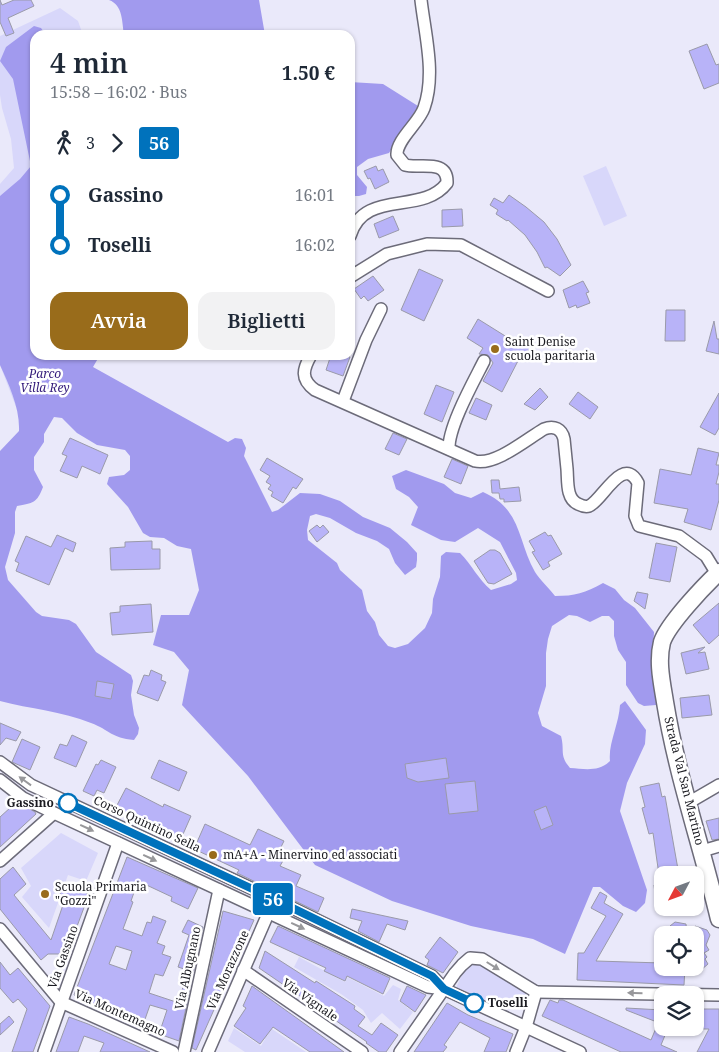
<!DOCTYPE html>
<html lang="it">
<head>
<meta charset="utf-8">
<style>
	body { margin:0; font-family:"Noto Serif",serif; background:#f2f2f3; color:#1f2937; height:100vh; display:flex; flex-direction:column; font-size:19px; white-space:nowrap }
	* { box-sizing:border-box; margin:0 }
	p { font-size:16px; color:#747a83 }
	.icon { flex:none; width:28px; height:28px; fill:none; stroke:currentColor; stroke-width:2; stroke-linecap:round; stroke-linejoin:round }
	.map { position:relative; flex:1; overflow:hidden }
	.side { position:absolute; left:30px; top:30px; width:325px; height:330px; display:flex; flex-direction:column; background:#fff; border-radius:15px; box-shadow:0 1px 4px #0004 }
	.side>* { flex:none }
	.badge { padding:0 10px; border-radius:4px; font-size:18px; line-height:32px }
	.needle { width:32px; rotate:229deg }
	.buttons { position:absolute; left:654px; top:866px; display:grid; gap:10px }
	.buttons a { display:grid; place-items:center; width:50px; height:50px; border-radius:10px; background:#fff; box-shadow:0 1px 4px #0004; font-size:25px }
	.map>.badge { position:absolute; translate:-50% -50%; box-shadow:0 0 0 2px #fff }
	.legs { display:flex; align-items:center; gap:8px; height:55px; padding:0 20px; font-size:16px }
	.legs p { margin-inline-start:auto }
	.headline { display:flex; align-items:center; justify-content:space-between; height:85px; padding:0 20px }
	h1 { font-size:28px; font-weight:600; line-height:38px }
	.primary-button { display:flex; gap:10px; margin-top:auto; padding:10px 20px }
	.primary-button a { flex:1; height:58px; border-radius:15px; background:#996c1b; color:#fff; font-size:20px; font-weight:600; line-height:58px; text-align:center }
	.primary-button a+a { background:#f2f2f3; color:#1f2937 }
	ul { padding:0 20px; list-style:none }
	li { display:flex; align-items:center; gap:18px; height:50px; font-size:19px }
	li i { display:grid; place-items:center; width:8px; height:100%; margin:0 6px; background:currentColor }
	li i::after { content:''; width:12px; height:12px; margin:-6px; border:4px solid; border-radius:50%; background:#fff }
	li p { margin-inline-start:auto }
	li:first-child i { background:linear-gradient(#0000 50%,currentColor 0) }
	li:last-child i { background:linear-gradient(currentColor 50%,#0000 0) }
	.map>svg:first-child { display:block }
	.green { fill:#d8d7fa }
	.forest { fill:#a19aee }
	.building { fill:#b8b3f8; stroke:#9a9aa9; fill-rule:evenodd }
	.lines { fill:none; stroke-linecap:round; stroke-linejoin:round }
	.street-casing { stroke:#6c6b79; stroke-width:14 }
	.secondary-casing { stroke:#6c6b79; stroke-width:19 }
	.street { stroke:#fff; stroke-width:11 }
	.secondary { stroke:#fff; stroke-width:16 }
	.oneway { fill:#98989b }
	.line-1-casing { stroke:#fff; stroke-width:11 }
	.line-1 { stroke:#0072bc; stroke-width:8 }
	.poi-dot { fill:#996c1b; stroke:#fff; stroke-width:2 }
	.stop-1-dot { fill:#fff; stroke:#0072bc; stroke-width:2.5 }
	.labels { text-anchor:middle; stroke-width:5; stroke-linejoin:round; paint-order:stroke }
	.poi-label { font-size:12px; fill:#1b1b21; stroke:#fff; text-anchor:start }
	.park-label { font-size:12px; font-style:italic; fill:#341b7b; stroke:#fff }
	.street-label { font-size:12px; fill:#1b1b21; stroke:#fff }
	.stop-label { font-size:12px; font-weight:bold; fill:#1b1b21; stroke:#fff; text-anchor:end }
</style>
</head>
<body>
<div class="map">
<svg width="719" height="1052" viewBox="0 0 719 1052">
	<rect width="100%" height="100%" fill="#eae9fa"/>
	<g class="green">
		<path d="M60,8L78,21L83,35H35V355H100L16,407L0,365V184L14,168L11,139L2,108L0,95V36Z"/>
		<path d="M606,166L627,216L604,226L583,176Z"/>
		<path d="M61,833L98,853L86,881L68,875L49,928L22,897L31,886L21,868Z"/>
		<path d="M478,953L532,983L521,1005L517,1007L489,1005L455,990L465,968Z"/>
		<path d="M299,957L345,982L347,977L384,996L393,985L401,989L398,1000L413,1012L400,1029L382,1013L371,1023L363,1010L341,994L294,967Z"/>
		<path d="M244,1010L306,1052H245L228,1041L234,1028L261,1046L265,1039L238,1020Z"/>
	</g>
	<g class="forest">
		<path d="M109,0H259L265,35H124C122,22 123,5 109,0Z"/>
		<path d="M34,26L41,28L46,35H35V355H100L93,367L228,442L235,438L242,439L246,448L244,456L272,512L278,510L300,493L320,494L340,501L363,517L390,528L407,542L417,553V560L416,567L405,575L395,563L389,549L377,541L356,533L330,518L316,514L310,516L307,530L308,540L337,563L340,570L362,590L367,611L375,622L379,635L388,646L395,648L408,644L425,628L432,613L433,599L440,577L441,556L446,552L460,553C472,565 478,579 491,590L511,584L517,580L516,573L500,542L478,528L455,542L441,540L411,525L418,507L409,497L396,489L392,476L406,470L444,484L455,493L471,498L483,492C522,509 517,540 535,572C540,580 549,588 555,596C575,596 585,593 603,583L615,589L624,600L635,608L654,632L653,654L656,705L644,706L638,703L626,685V662L618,650L614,636V621L609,616H602L590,622L577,616L569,615L552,626L548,639L546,653V686L538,713L542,726L561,736C565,751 559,755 570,768C585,769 599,772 610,761C608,744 619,724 620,705L625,701L646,730L645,744L627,783L620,811L647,890L645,903L636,912L623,906L600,887H593L565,954L533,939L471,926L392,901L315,865L248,776L182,705L189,670L174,652L153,645L161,615H189L199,590L191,549L177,546L164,538L150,537L143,533L128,507L107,484L109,477L124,475L130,470V456L125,450L97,445L77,433L62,418L54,417L44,434V442L34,457V470L43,487C37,503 33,503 17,506L15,512V533L5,567L8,580L36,612L42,616L69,620L76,624L96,652L131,675L133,681L131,695L134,715L139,728L138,734L134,740C111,738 110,730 91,723C62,711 30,709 0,701V451L19,431C20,408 9,385 0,365V196L20,179L31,166L13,79L0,61L6,47Z"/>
		<path d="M350,82L383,84L418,106L389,153L368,159L357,167V175L367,187L366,194L359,196H350Z"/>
	</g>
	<g class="building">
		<path d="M0,0L2,5L14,0H31L34,6L8,18L14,33L6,36L0,22Z"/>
		<path d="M707,44L716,65L719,64V83L704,89L689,51Z"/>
		<path d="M376,166L378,171L383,169L389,182L375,189L370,178L368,179L364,171Z"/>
		<path d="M509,195L526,207L544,222L557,239L571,265L560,276L547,267L545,268L537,252L525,235L508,220L507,221L496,214L498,210L490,205L494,198L503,203Z"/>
		<path d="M462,209L463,226L442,227V210Z"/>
		<path d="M393,216L399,230L379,238L374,224Z"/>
		<path d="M419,269L443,280L424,321L401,310Z"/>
		<path d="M373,276L384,290L368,301L364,296L361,299L354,289Z"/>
		<path d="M583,281L589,292L586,293L590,303L577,308L576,305L569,308L563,290Z"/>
		<path d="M666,310H685V341H665Z"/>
		<path d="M478,319L510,339L511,337L530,348L524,359L520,357L502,392L483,381L493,363L488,355L479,354L483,348L467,338Z"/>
		<path d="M714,321L717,339H719V354L706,351Z"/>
		<path d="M331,355H344L350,357L343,376L326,370Z"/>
		<path d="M436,385L454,392L442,422L424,414Z"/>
		<path d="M540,388L548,397L535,410L524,404Z"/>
		<path d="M578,392L598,407L590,419L569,404Z"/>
		<path d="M719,393V428L715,435L700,427Z"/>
		<path d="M476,398L492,405L486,420L469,413Z"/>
		<path d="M393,433L407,439L399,455L385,449Z"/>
		<path d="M70,438L108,455L100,474L82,466L77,478L60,471L67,456L62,454Z"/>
		<path d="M698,448L719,453L716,465H719V472L716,484H719V500L711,530L684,522L688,509L654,503L660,469L691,475Z"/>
		<path d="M267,458L303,479L296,489L293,487L283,503L271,496L273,492L268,489L271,485L266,482L270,476L260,470Z"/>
		<path d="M452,459L468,466L461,484L444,477Z"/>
		<path d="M491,480H499L500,489L519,487L521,501L504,502V499H500L499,493H492Z"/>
		<path d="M317,525L320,528L323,525L329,532L317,542L309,531Z"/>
		<path d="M545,532L548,536L551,535L562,554L548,562L550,566L543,570L532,552L535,551L529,541Z"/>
		<path d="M57,535L76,543L73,552L65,548L49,585L16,571L19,563L15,561L26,536L51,547Z"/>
		<path d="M152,541V549H160V569L111,570L110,548L125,547V542Z"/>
		<path d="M656,543L677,547L670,582L649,578Z"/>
		<path d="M490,550H495L500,553L512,574L494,584L488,583L474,561Z"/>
		<path d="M637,592L648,594L645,609L634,601Z"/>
		<path d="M719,603V635L709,644L693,625Z"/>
		<path d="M151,604L153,632L112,635L110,613L120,612V606Z"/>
		<path d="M705,647L698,653L705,652L709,669L686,674L681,653Z"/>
		<path d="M151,670L162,675L161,680L166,682L158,701L137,693L144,675L149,676Z"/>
		<path d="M97,681L114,684L111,699L95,696Z"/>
		<path d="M709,695L712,715L682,718L680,698Z"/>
		<path d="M0,723L21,732L16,741L6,738L0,745Z"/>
		<path d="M72,735L87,742L76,767L54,758L60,744L67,746Z"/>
		<path d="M22,739L40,747L30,770L12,762Z"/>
		<path d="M446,758L449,778L418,782L407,778L405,764Z"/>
		<path d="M101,760L116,767L104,793L97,790L94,796L83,791L96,764L98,765Z"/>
		<path d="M159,760L187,772L179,791L151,778Z"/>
		<path d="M475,781L478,811L449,814L445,784Z"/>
		<path d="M659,783L662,797L665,796L679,875H659L653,833L649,834L642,808L645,807L640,787Z"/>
		<path d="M126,788L163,807L164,804L191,816L180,841L115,809Z"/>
		<path d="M12,799L35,812L36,814L0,847V817L11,807L7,803Z"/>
		<path d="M546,806L553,825L541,830L534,811Z"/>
		<path d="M719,818V839L712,840L706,821Z"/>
		<path d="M205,824L250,845L258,829L284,841L277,855L284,859L280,866L301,875L296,886L324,898L318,912L237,873L239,870L194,849Z"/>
		<path d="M127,857L198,888L188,909L171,901L172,897L138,881L131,901L133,902L123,929L142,936L147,922L151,923L153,916L166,921L157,943L165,946L162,954L171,957L163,976L155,974L149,993L179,1003L187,970L178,967L189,935L182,932L188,920L203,927L179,1041L159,1034L167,1010L150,1005L143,1025L100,1010L74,995ZM116,946L132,951L126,970L109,964Z"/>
		<path d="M13,867L26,884L14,895L51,940L65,899L59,897L64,884L89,894L66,956L59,954H48L41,960L0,909V879Z"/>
		<path d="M662,884V909L657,910L654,885Z"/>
		<path d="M600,892L607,896L604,903L623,914L596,961L662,963V968H685L684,985L577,980L578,953H584L606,916L591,908Z"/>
		<path d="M352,909L408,921L405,930L387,924L379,942L358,931L362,921L350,918Z"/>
		<path d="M223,911L254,920L196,1050L192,1048Z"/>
		<path d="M675,922L686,924L687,935H668L670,926Z"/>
		<path d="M278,926L390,978L383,994L347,976L345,981L324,971L326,968L270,942Z"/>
		<path d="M695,926L707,930L710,935L706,945L709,950L704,953L707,957L705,959L708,964L701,970L697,964L695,965Z"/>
		<path d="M440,937L458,952L443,973L427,965L429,960L425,957Z"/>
		<path d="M265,951L315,983L316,981L355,1006L354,1009L365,1017L358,1026L372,1035L381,1023L398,1035L386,1052H379L366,1043L367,1042L259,968Z"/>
		<path d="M0,962L10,975L18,968L50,1006L33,1052H12L27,1009L18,999L13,1003L0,988Z"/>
		<path d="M252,986L344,1052H310L273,1027L260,1044L234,1026L246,1008L243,1006Z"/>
		<path d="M407,986L426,995L415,1012L400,1001Z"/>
		<path d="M550,1000L558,1003L559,1000H563L651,1040L656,1028H668L661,1045L677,1052H621L542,1016Z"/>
		<path d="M447,1003L468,1015L513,1034L506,1052H484L490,1038L460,1022L444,1045L447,1047L443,1052H414Z"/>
		<path d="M626,1008L662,1010V1024L626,1010Z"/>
		<path d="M695,1009H719V1052H697L709,1029H695Z"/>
		<path d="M9,1016L14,1022L0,1035V1024Z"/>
		<path d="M69,1017L88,1024L150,1052H100L104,1043L84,1036L78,1052H56Z"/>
	</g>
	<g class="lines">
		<g class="street-casing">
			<g id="street">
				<path d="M350,236C364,188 422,216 447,183C448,158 419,169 405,165L397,155C396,140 419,123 424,108C436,74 425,35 421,0"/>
				<path d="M350,277L387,254L427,244L461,245L548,291"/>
				<path d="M311,355C303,369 300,379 315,390L475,461C495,466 527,439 544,429C554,425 562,429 564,439C565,449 566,459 567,469C568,481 566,499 578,504C582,506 586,507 589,506C602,501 623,454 638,483L635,516L639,526L679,536L706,556L717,574"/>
				<path d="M343,401L366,340L381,309"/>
				<path d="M449,449C448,427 474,381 484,361"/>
				<path d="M0,762L31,785L274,899L432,976L444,989"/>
				<path d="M0,780L23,798L54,813L428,987L444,989L580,1052"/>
				<path d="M688,803L719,785"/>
				<path d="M702,851L719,846"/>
				<path d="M0,861L54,813"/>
				<path d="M0,929L61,1002L173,1052"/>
				<path d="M243,970L362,1052"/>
				<path d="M536,992L719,995"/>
				<path d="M44,1052L118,843"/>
				<path d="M184,1052L219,890"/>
				<path d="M208,1052L271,907"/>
				<path d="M400,1052L455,973L462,965L470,958L482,959L536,992"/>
				<path d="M516,1052L526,1027L536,992"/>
			</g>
		</g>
		<g class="secondary-casing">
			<path id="secondary" d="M719,572C704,586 668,624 662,642C657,662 662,683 665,702C677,776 702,847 719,919"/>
		</g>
		<use href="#street" class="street"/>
		<use href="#secondary" class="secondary"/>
	</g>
	<defs><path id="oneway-solid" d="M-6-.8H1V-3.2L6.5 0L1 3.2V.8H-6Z" transform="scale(1.25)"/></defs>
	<g class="oneway">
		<use href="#oneway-solid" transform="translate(25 781) rotate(-144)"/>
		<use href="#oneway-solid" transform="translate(87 828) rotate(25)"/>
		<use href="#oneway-solid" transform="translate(150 858) rotate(25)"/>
		<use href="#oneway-solid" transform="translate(298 926) rotate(25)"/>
		<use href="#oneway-solid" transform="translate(493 966) rotate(32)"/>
		<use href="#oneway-solid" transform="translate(635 993) rotate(-179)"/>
	</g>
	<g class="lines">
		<g class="line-1-casing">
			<path id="line-1" d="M68,803L274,899L432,976L444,989L474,1003"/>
		</g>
		<use href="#line-1" class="line-1"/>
	</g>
	<g class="poi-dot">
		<circle cx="495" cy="349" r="5"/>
		<circle cx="213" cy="855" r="5"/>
		<circle cx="45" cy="894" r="5"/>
	</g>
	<g class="stop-1-dot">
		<circle cx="68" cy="803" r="9"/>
		<circle cx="474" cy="1003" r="9"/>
	</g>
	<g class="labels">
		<g class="poi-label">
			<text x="505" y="346">Saint Denise<tspan x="505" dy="14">scuola paritaria</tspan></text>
			<text x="223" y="859">mA+A - Minervino ed associati</text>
			<text x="55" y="891">Scuola Primaria<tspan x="55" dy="14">"Gozzi"</tspan></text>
		</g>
		<g class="park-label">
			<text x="45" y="378">Parco<tspan x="45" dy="14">Villa Rey</tspan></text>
		</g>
		<g class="street-label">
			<text transform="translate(684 781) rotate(76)" y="4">Strada Val San Martino</text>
			<text transform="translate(147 824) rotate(25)" y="4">Corso Quintino Sella</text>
			<text transform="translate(63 957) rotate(-70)" y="4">Via Gassino</text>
			<text transform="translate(188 968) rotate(-78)" y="4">Via Albugnano</text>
			<text transform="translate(228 970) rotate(-66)" y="4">Via Morazzone</text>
			<text transform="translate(310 1000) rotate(35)" y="4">Via Vignale</text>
			<text transform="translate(120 1013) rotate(24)" y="4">Via Montemagno</text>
		</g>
		<g class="stop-label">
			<text x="54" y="807">Gassino</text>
			<text x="488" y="1007" text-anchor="start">Toselli</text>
		</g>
	</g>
</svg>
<div class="buttons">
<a><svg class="needle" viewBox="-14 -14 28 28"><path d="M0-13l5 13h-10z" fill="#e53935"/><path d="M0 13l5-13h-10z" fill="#747a83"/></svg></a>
<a><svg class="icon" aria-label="locate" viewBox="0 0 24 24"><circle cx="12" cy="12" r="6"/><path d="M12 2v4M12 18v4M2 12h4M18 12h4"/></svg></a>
<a><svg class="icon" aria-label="layers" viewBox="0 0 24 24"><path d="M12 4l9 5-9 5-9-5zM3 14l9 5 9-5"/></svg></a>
</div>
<b class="badge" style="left:273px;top:899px;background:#0072bc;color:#fff">56</b>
<section class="side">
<div class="headline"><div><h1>4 min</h1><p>15:58 – 16:02 · Bus</p></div><b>1.50 €</b></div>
<div class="legs"><svg class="icon" aria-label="walk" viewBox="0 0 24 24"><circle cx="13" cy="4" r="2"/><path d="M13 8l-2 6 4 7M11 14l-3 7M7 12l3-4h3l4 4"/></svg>3<svg class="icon" aria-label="forward" viewBox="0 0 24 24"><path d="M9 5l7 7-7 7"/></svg><b class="badge" style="background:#0072bc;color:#fff">56</b></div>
<ul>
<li><i style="color:#0072bc"></i><b>Gassino</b><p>16:01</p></li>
<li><i style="color:#0072bc"></i><b>Toselli</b><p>16:02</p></li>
</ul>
<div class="primary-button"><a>Avvia</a><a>Biglietti</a></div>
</section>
</div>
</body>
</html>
